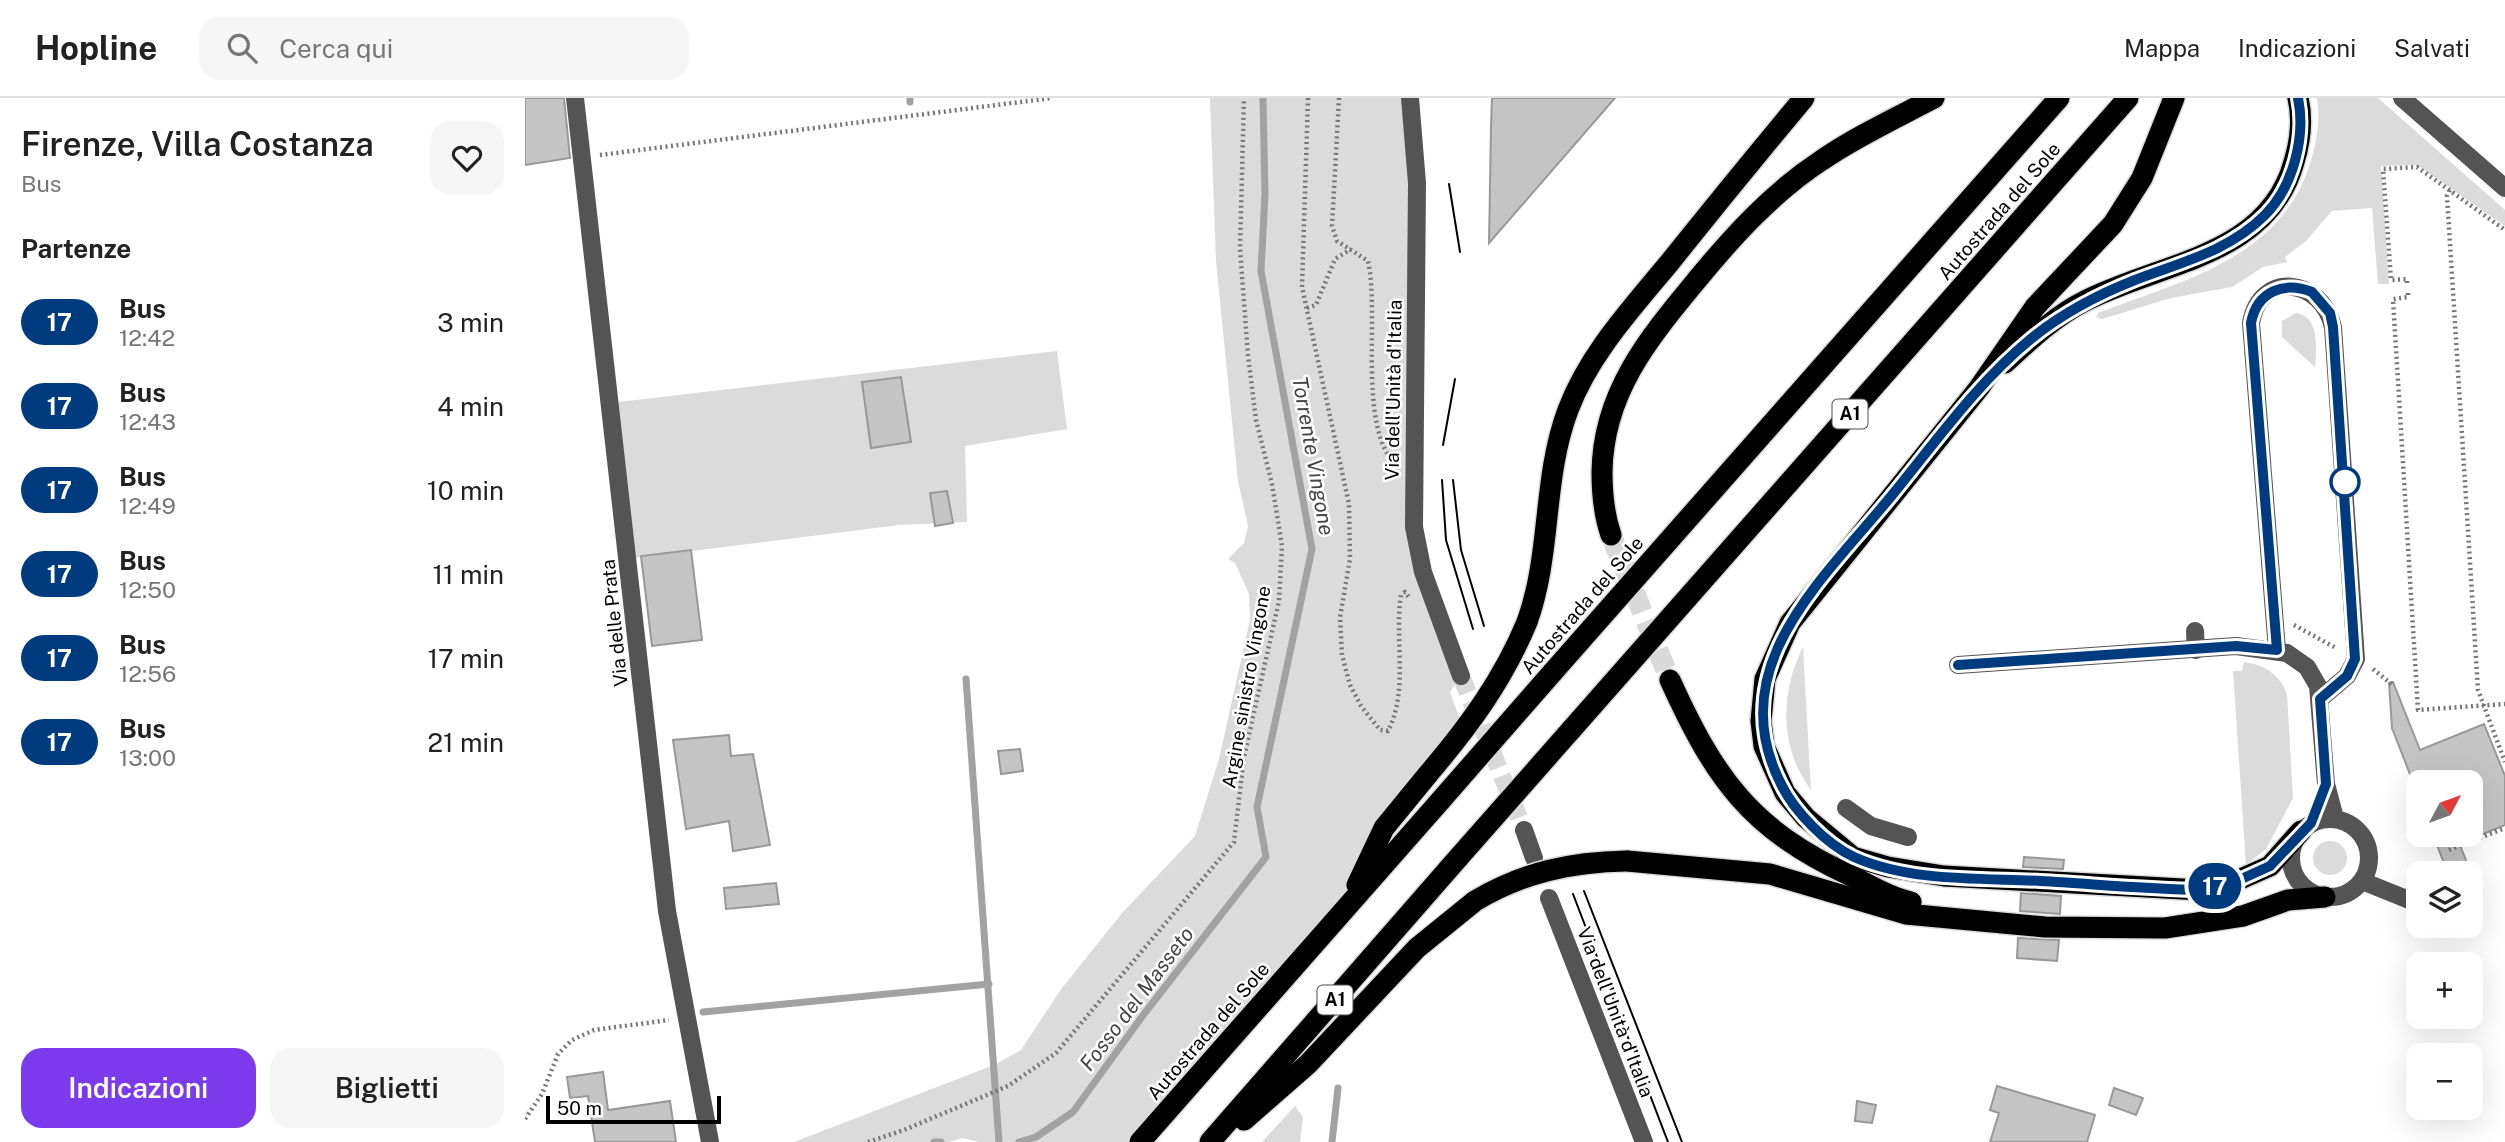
<!DOCTYPE html>
<html lang="it">
<head>
<meta charset="utf-8">
<style>
	body { margin:0; font-family:"Public Sans",sans-serif; background:#f6f6f6; color:#222; height:100vh; display:flex; flex-direction:column; font-size:26px; white-space:nowrap }
	* { box-sizing:border-box; margin:0 }
	p { font-size:23px; color:#767676 }
	.icon { flex:none; width:38px; height:38px; fill:none; stroke:currentColor; stroke-width:2; stroke-linecap:round; stroke-linejoin:round }
	.map { position:relative; flex:1; overflow:hidden }
	.panel { display:flex; flex-direction:column; background:#fff; width:525px }
	.panel>* { flex:none }
	.badge { padding:0 14px; border-radius:23px; font-size:24px; line-height:46px }
	.needle { width:46px; rotate:49deg }
	.controls { position:absolute; left:1881px; top:672px; display:grid; gap:14px }
	.controls a { display:grid; place-items:center; width:77px; height:77px; border-radius:14px; background:#fff; box-shadow:0 7px 28px #0002; font-size:35px }
	.scale { position:absolute; left:21px; bottom:18px; width:175px; box-sizing:border-box; padding-left:7px; border:4px solid #000; border-top:0; font-size:19px; line-height:24px; white-space:nowrap; color:#000; -webkit-text-stroke:5px #fff; paint-order:stroke }
	.map>.badge { position:absolute; translate:-50% -50%; box-shadow:0 0 0 4px #fff }
	h2 { padding:0 21px; font-size:26px; line-height:63px }
	.round { display:grid; place-items:center; flex:none; width:74px; height:74px; border-radius:21px; background:#f6f6f6 }
	.head { display:flex; align-items:center; justify-content:space-between; height:119px; padding:0 21px }
	h1 { font-size:33px; font-weight:600; line-height:52px }
	.cta { display:flex; gap:14px; margin-top:auto; padding:14px 21px }
	.cta a { flex:1; height:80px; border-radius:21px; background:#7c3aed; color:#fff; font-size:28px; font-weight:600; line-height:80px; text-align:center }
	.cta a+a { background:#f6f6f6; color:#222 }
	ul { padding:0; list-style:none }
	li { display:flex; align-items:center; gap:21px; height:84px; padding:0 21px }
	li div { flex:1 }
	li b { display:block; font-size:26px }
	li em { font-style:normal }
	li .badge { min-width:77px; font-weight:700; text-align:center }
	header { display:flex; align-items:center; gap:42px; box-sizing:border-box; height:98px; padding:0 35px; background:#fff; border-bottom:2px solid #e0e0e0 }
	header strong { font-size:33px }
	nav { display:flex; gap:38px; margin-inline-start:auto; font-size:24px }
	.search { width:490px; height:63px; background:#f6f6f6; display:flex; align-items:center; gap:18px; box-sizing:border-box; padding:0 24px; border-radius:21px; color:#767676; font-size:26px }
	main { display:flex; flex:1; min-height:0 }
	.map>svg:first-child { display:block }
	.green { fill:#dbdbdb }
	.lines { fill:none; stroke-linecap:round; stroke-linejoin:round }
	.stream { stroke:#a2a2a2; stroke-width:7 }
	.building { fill:#c4c4c4; stroke:#989898; stroke-width:2 }
	.minor-tunnel { stroke:#d9d9d9; stroke-width:18; stroke-dasharray:18 9; stroke-linecap:butt }
	.highway-tunnel { stroke:#d9d9d9; stroke-width:21; stroke-dasharray:21 10; stroke-linecap:butt }
	.highway-casing { stroke:#dbdbdb; stroke-width:24 }
	.path { stroke:#767676; stroke-width:4.5; stroke-dasharray:2 3.5; stroke-linecap:butt }
	.minor { stroke:#545454; stroke-width:18 }
	.highway { stroke:#000; stroke-width:21 }
	.tram { stroke:#000; stroke-width:2 }
	.highway-bridge-casing { stroke:#dbdbdb; stroke-width:24; stroke-linecap:butt }
	.highway-bridge { stroke:#000; stroke-width:21 }
	.line-casing { stroke:#fff; stroke-width:16 }
	.line { stroke:#003b80; stroke-width:10 }
	.stop-dot { fill:#fff; stroke:#003b80; stroke-width:3.5 }
	.labels { text-anchor:middle; stroke-width:5; stroke-linejoin:round; paint-order:stroke }
	.shield { fill:#fff; stroke:#4c4c4c; stroke-width:2 }
	.shield-label { font-size:18px; font-weight:bold; fill:#000 }
	.street-label { font-size:19px; fill:#000; stroke:#fff }
	.water-label { font-size:21px; font-style:italic; fill:#434343; stroke:#fff }
</style>
</head>
<body>
<header>
<strong>Hopline</strong>
<div class="search"><svg class="icon" aria-label="search" viewBox="0 0 24 24"><circle cx="10" cy="10" r="6"/><path d="M15 15l6 6"/></svg>Cerca qui</div>
<nav><a>Mappa</a><a>Indicazioni</a><a>Salvati</a></nav>
</header>
<main>
<section class="panel">
<div class="head"><div><h1>Firenze, Villa Costanza</h1><p>Bus</p></div><a class="round"><svg class="icon" aria-label="heart" viewBox="0 0 24 24"><path d="M12 20l-8-8c-3-5 5-10 8-4 3-6 11-1 8 4z"/></svg></a></div>
<h2>Partenze</h2>
<ul>
<li><span class="badge" style="background:#003b80;color:#fff">17</span><div><b>Bus</b><p>12:42</p></div><em>3 min</em></li>
<li><span class="badge" style="background:#003b80;color:#fff">17</span><div><b>Bus</b><p>12:43</p></div><em>4 min</em></li>
<li><span class="badge" style="background:#003b80;color:#fff">17</span><div><b>Bus</b><p>12:49</p></div><em>10 min</em></li>
<li><span class="badge" style="background:#003b80;color:#fff">17</span><div><b>Bus</b><p>12:50</p></div><em>11 min</em></li>
<li><span class="badge" style="background:#003b80;color:#fff">17</span><div><b>Bus</b><p>12:56</p></div><em>17 min</em></li>
<li><span class="badge" style="background:#003b80;color:#fff">17</span><div><b>Bus</b><p>13:00</p></div><em>21 min</em></li>
</ul>
<div class="cta"><a>Indicazioni</a><a>Biglietti</a></div>
</section>
<div class="map">
<svg width="1980" height="1044" viewBox="0 0 1980 1044">
	<rect width="100%" height="100%" fill="#fff"/>
	<g class="green">
		<path d="M685,0H885L889,429L936,578L925,594L939,633L859,730L821,812L615,1044H454L437,1040L424,1044H269L469,967L496,952L537,890L598,814L670,738L694,661L725,522L724,496L710,465L703,461L719,445L723,428L713,383L691,163Z"/>
		<path d="M1792,0H1853L1980,112V128L1892,67L1856,68L1864,186H1853L1847,110L1807,113L1781,143L1760,159L1762,164L1738,169L1707,189L1646,200L1577,221L1571,219L1573,215C1656,183 1752,162 1784,69C1791,47 1796,23 1792,0Z"/>
		<path d="M1771,215C1794,218 1792,250 1790,269L1757,239V223Z"/>
		<path d="M532,253L542,331L440,348L442,424L374,427L103,461L85,305Z"/>
		<path d="M1278,549L1286,692C1254,649 1255,595 1278,549Z"/>
		<path d="M1719,564C1740,567 1754,576 1762,596L1768,700L1741,751L1721,767L1708,573H1717Z"/>
		<circle cx="1805" cy="760" r="17"/>
		<path d="M770,1008L778,1019L775,1044H737Z"/>
	</g>
	<g class="lines">
		<g class="stream">
			<path d="M385,0V4"/>
			<path d="M441,581L474,1044"/>
			<path d="M178,914L464,886"/>
			<path d="M409,1044H416"/>
			<path d="M494,1044L511,1039L548,1014L619,916L741,759L732,709L787,451L736,173L740,96L738,0"/>
			<path d="M807,1044L813,990"/>
		</g>
	</g>
	<g class="building">
		<path d="M0,0H39L45,60L0,67Z"/>
		<path d="M967,0H1090L964,145L966,29Z"/>
		<path d="M376,279L386,344L346,350L337,284Z"/>
		<path d="M422,393L428,425L410,428L405,395Z"/>
		<path d="M166,452L177,542L127,548L116,458Z"/>
		<path d="M1868,584L1895,652L1959,626L1980,678V727L1946,741V684H1888L1867,630L1864,585Z"/>
		<path d="M204,637L206,658L228,656L245,747L208,753L204,723L161,731L148,642Z"/>
		<path d="M495,651L498,673L476,676L473,653Z"/>
		<path d="M1908,737H1931L1946,775H1923Z"/>
		<path d="M1499,759L1539,762L1538,771L1498,769Z"/>
		<path d="M251,785L254,806L201,811L199,790Z"/>
		<path d="M1496,795L1536,798L1535,816L1495,813Z"/>
		<path d="M1493,840L1534,842L1532,863L1492,860Z"/>
		<path d="M78,974L83,1012L145,1003L151,1044H70L63,998L45,1000L42,979Z"/>
		<path d="M1472,988L1570,1017L1562,1044H1465L1474,1015L1465,1012Z"/>
		<path d="M1589,990L1618,1000L1611,1017L1584,1007Z"/>
		<path d="M1332,1003L1351,1007L1347,1025L1330,1023Z"/>
	</g>
	<g class="lines">
		<path class="minor-tunnel" d="M936,578L999,732"/>
		<path class="highway-tunnel" d="M1086,437L1145,582"/>
		<g class="highway-casing">
			<g id="highway">
				<path d="M1649,0L1617,80L1588,126L1510,209L1454,290L1265,525L1240,581L1236,623L1239,648L1260,695L1281,720L1328,759L1363,769L1419,778L1676,792L1711,783L1745,768L1776,733"/>
				<path d="M1480,265C1505,242 1530,218 1560,203C1636,164 1743,159 1769,64C1775,44 1778,21 1773,0"/>
				<path d="M1086,437C1079,417 1077,396 1077,374C1078,295 1123,241 1171,183C1208,138 1248,94 1297,62C1332,38 1371,20 1409,0"/>
				<path d="M1002,524C1027,455 1017,381 1043,312C1064,256 1107,210 1145,164C1189,109 1234,54 1279,0"/>
				<path d="M1027,575L1534,0"/>
				<path d="M1145,582C1190,681 1225,731 1326,778C1345,787 1365,800 1386,804"/>
				<path d="M1046,632L1603,0"/>
				<path d="M1102,763L1245,776L1381,816L1520,829L1640,830L1718,818L1763,802L1800,799"/>
				<path d="M832,787L859,730L904,675"/>
				<path d="M719,1022L783,966L892,850L950,803"/>
				<path d="M615,1044L916,702"/>
				<path d="M685,1044L934,759"/>
			</g>
		</g>
		<g class="path">
			<path d="M783,0L777,189L824,406L825,461L815,519L817,557L825,587L836,608L855,632L863,633C884,592 869,541 876,497L880,494L885,501"/>
			<path d="M814,0L807,128L812,143L843,163C855,215 832,329 871,367"/>
			<path d="M75,57L527,0"/>
			<path d="M1925,92L1922,98L1953,592L1980,664"/>
			<path d="M1882,185V181L1866,182L1858,71L1892,69L1980,132"/>
			<path d="M1883,195V199L1868,201L1893,612L1980,606"/>
			<path d="M782,210L791,207L810,161L826,151"/>
			<path d="M1769,527L1811,550"/>
			<path d="M1848,571L1869,588"/>
			<path d="M1924,752L1980,730"/>
			<path d="M0,1021L17,996L33,956L47,942L69,932L144,922"/>
			<path d="M343,1044L379,1032L483,988L531,955L709,744L719,659L754,503L757,448L747,386L731,322L723,257L715,151L719,0"/>
		</g>
		<g class="minor">
			<path d="M50,0L142,813L185,1044"/>
			<path d="M885,0L892,85L889,429L898,474L936,578"/>
			<path d="M1877,0L1980,90"/>
			<path d="M1670,533L1671,552"/>
			<path d="M1752,552L1726,225C1735,172 1797,180 1808,229L1831,561L1822,578L1795,601"/>
			<path d="M1433,567L1711,548L1762,555L1782,569L1793,588L1801,686L1810,720"/>
			<path d="M1321,710L1346,728L1383,739"/>
			<circle cx="1805" cy="760" r="39"/>
			<path d="M999,732L1009,760"/>
			<path d="M1837,783L1894,806"/>
			<path d="M1024,800L1119,1044"/>
		</g>
		<use href="#highway" class="highway"/>
		<g class="tram">
			<path d="M924,86L935,154"/>
			<path d="M918,347L930,281"/>
			<path d="M917,382L921,442L948,531"/>
			<path d="M928,382L936,452L959,528"/>
			<path d="M1059,793L1157,1044"/>
			<path d="M1048,796L1143,1044"/>
		</g>
		<g class="highway-bridge-casing">
			<g id="highway-bridge">
				<path d="M904,675C944,628 978,582 1002,524"/>
				<path d="M916,702L1027,575"/>
				<path d="M934,759L1046,632"/>
				<path d="M950,803C999,774 1046,764 1102,763"/>
			</g>
		</g>
		<use href="#highway-bridge" class="highway-bridge"/>
	</g>
	<g class="lines">
		<g class="line-casing">
			<path id="line" d="M1433,567L1711,548L1752,552L1726,225C1732,193 1759,183 1787,194L1805,215L1808,229L1830,561L1822,578L1795,601L1801,686L1786,725L1745,768L1712,783L1676,792C1622,791 1569,786 1516,783C1456,780 1385,784 1329,759C1301,746 1269,713 1256,686C1196,568 1299,481 1368,396C1412,342 1453,284 1507,240C1539,214 1572,197 1610,182C1657,164 1704,153 1740,117C1768,89 1781,39 1773,0"/>
		</g>
		<use href="#line" class="line"/>
	</g>
	<circle class="stop-dot" cx="1820" cy="384" r="14"/>
	<g class="labels">
		<g class="shield">
			<rect x="1307.5" y="301.5" width="35" height="29" rx="5"/>
			<rect x="792.5" y="887.5" width="35" height="29" rx="5"/>
		</g>
		<g class="shield-label">
			<text x="1325" y="322">A1</text>
			<text x="810" y="908">A1</text>
		</g>
		<g class="street-label">
			<text transform="translate(1474 113) rotate(-49)" y="7">Autostrada del Sole</text>
			<text transform="translate(868 292) rotate(-89)" y="7">Via dell'Unità d'Italia</text>
			<text transform="translate(1057 507) rotate(-49)" y="7">Autostrada del Sole</text>
			<text transform="translate(89 525) rotate(-96)" y="7">Via delle Prata</text>
			<text transform="translate(721 589) rotate(-80)" y="7">Argine sinistro Vingone</text>
			<text transform="translate(1091 914) rotate(69)" y="7">Via dell'Unità d'Italia</text>
			<text transform="translate(683 933) rotate(-49)" y="7">Autostrada del Sole</text>
		</g>
		<g class="water-label">
			<text transform="translate(788 358) rotate(80)" y="7">Torrente Vingone</text>
			<text transform="translate(612 901) rotate(-53)" y="7">Fosso del Masseto</text>
		</g>
	</g>
</svg>
<div class="controls">
<a><svg class="needle" viewBox="-14 -14 28 28"><path d="M0-13l5 13h-10z" fill="#e53935"/><path d="M0 13l5-13h-10z" fill="#767676"/></svg></a>
<a><svg class="icon" aria-label="layers" viewBox="0 0 24 24"><path d="M12 4l9 5-9 5-9-5zM3 14l9 5 9-5"/></svg></a>
<a>+</a>
<a>−</a>
</div>
<div class="scale">50 m</div>
<b class="badge" style="left:1690px;top:788px;background:#003b80;color:#fff">17</b>
</div>
</main>
</body>
</html>
